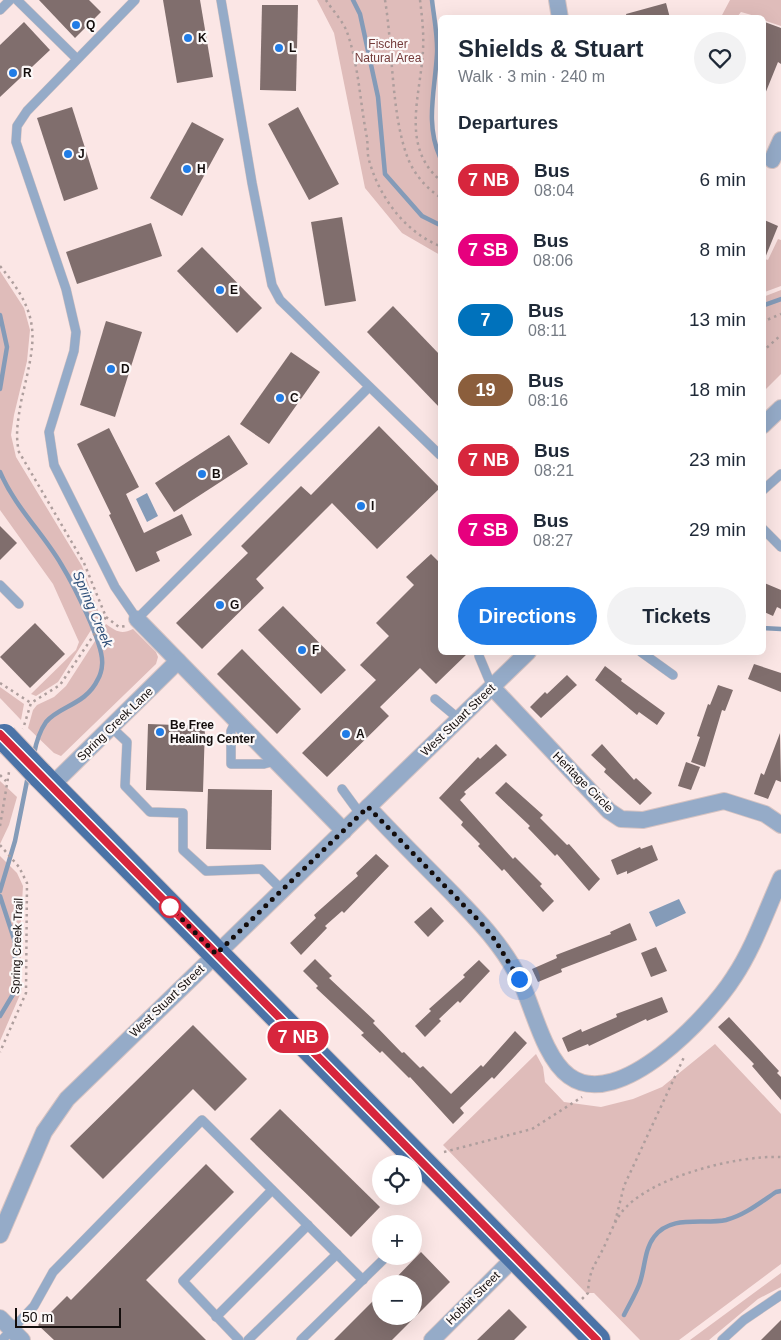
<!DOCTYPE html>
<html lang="en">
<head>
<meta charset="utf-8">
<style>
	body { margin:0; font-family:Helvetica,sans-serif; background:#f2f2f3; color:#1f2937; height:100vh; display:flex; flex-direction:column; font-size:19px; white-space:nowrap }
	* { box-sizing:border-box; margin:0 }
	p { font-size:16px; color:#747a83 }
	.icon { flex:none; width:28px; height:28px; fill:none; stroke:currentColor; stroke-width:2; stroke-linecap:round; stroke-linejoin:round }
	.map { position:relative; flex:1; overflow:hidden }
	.sheet { position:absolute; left:438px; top:15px; width:328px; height:640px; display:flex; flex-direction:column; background:#fff; border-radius:8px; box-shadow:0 5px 20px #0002 }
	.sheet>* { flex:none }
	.badge { padding:0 10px; border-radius:16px; font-size:18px; line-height:32px }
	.fabs { position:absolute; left:372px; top:1155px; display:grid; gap:10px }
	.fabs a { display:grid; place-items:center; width:50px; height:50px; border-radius:50%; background:#fff; box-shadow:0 5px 20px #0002; font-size:25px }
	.scale { position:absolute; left:15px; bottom:12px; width:106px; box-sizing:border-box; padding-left:5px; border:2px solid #130d0c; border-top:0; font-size:14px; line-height:18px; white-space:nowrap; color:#130d0c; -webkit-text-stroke:4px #fcf8f8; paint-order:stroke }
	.you { position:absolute; width:25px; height:25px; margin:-12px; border:4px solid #fff; border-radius:50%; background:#1a73e8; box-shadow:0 0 0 8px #1a73e833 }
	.map>.badge { position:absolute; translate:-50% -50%; box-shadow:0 0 0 2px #fff }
	h2 { padding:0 20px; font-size:19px; line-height:45px }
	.round { display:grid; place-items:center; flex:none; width:52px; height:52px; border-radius:26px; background:#f2f2f3 }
	.head { display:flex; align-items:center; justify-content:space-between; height:85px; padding:0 20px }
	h1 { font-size:24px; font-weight:700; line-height:38px }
	.button { display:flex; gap:10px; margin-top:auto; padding:10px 20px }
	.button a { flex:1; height:58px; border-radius:30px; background:#207ce6; color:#fff; font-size:20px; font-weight:700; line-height:58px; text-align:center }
	.button a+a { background:#f2f2f3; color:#1f2937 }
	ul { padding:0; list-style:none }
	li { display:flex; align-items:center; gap:15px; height:70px; padding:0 20px }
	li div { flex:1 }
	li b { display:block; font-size:19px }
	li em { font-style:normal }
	li .badge { min-width:55px; font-weight:700; text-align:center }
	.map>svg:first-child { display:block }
	.green { fill:#dfbcba }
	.water { fill:#849bb8 }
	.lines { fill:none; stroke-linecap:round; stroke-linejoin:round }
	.stream { stroke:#849bb8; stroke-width:4.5 }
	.building { fill:#806e6d }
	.service-casing { stroke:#d6c3c2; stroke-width:10 }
	.minor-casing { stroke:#d6c3c2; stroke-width:18 }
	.primary-casing { stroke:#d6c3c2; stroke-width:28 }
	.path { stroke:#ae9e9d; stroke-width:2.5; stroke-dasharray:2.5 4; stroke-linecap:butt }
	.service { stroke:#95abc8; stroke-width:9 }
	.minor { stroke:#95abc8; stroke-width:16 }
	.primary { stroke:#4b73a7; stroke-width:26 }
	.primary-bridge-casing { stroke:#d6c3c2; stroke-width:28; stroke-linecap:butt }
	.primary-bridge { stroke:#4b73a7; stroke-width:26 }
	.line-casing { stroke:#fff; stroke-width:11 }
	.line { stroke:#d7263d; stroke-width:8 }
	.walk { stroke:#130d0c; stroke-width:5; stroke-dasharray:0 9 }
	.poi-dot { fill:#207ce6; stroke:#fcf8f8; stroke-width:2 }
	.stop-dot { fill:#fff; stroke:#d7263d; stroke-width:2.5 }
	.labels { text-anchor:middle; stroke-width:4.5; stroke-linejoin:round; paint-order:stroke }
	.poi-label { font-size:12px; font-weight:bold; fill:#130d0c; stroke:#fcf8f8; text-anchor:start }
	.park-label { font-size:12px; fill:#743b3a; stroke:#fcf8f8 }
	.street-label { font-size:12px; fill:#130d0c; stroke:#fcf8f8 }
	.water-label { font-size:14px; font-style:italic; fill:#2f4f79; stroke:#fcf8f8 }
</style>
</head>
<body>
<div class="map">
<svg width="781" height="1340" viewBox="0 0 781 1340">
	<rect width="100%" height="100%" fill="#fbe6e5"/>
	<g class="green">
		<path d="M317,0H432L437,52L430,122L435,146H440V255L402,233L365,188L334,33Z"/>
		<path d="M730,0H781V26L763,20L762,18L741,12L737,17H721Z"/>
		<path d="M778,239L781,240V286L762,293V258L768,260Z"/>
		<path d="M0,271L24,308L30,330L27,361L14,415L11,435L16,457L82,566L100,616L58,682L36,696L31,694L76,650L79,642L53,584L0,510Z"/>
		<path d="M781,290V374L763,392V297Z"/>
		<path d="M106,624C116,631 121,635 133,629L156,652L158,657L156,664L61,756L54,753L28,728L33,710L37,705L54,697L66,686Z"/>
		<path d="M0,687L24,704L21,720L0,698Z"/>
		<path d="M0,781L17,797L9,825L0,844Z"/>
		<path d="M0,856L17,873L23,886L20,935L22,990L0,1041Z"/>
		<path d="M715,1044L781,1114V1264L679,1340H640L594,1293H586L443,1145L536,1054L543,1067L545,1082L564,1102L601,1107L633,1099L662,1087Z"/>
		<path d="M781,1273V1287L758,1299L709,1340H690Z"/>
	</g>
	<g class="water">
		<path d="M147,493L158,516L147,522L136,499Z"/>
		<path d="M679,899L686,913L656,927L649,912Z"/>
	</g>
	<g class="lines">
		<g class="stream">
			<path d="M353,0L360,14L378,97L385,174L422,216L440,225"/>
			<path d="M432,0C434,18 438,37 437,54C435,90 425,124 440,157"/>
			<path d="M762,306L781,299"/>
			<path d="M0,315L7,347L0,389"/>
			<path d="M0,472C15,507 42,532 61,564C72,582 105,645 102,665C102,669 100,676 98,679C86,705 59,706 46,722C39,732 36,743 34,754"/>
			<path d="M762,628L781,629"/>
			<path d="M0,891L15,841L28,776"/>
			<path d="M0,896L15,942V991L0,1016"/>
			<path d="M624,1315C629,1305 635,1295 639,1285C645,1270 644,1250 654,1237C671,1214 703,1225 726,1220C745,1215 761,1202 776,1192L781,1191"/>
		</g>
	</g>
	<g class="building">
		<path d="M39,0H89L101,12L75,38Z"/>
		<path d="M163,0H200L213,77L177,83Z"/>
		<path d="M666,3L670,18H627L626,14Z"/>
		<path d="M262,5H298L296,91L260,90Z"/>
		<path d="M762,21L781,28V64L778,62L763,99Z"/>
		<path d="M24,22L50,50L0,97V45Z"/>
		<path d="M72,107L98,189L64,201L37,118Z"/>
		<path d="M298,107L339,184L309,200L268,124Z"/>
		<path d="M192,122L224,139L182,216L150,198Z"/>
		<path d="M342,217L356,301L325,306L311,222Z"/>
		<path d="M762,219L778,226L763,263H762Z"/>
		<path d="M151,223L162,256L77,284L66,252Z"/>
		<path d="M202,247L262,308L237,333L177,271Z"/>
		<path d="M393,306L440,355V408L367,332Z"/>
		<path d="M106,321L142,332L115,417L80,405Z"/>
		<path d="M291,352L320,372L269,444L240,424Z"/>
		<path d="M379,426L440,488L377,549L332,503L256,579L264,588L202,649L176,623L248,553L241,546L301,486L311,495Z"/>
		<path d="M109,428L139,487L126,494L144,533L182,514L192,535L156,552L160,561L136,572L109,515L111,514L77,444Z"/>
		<path d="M229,435L248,464L174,512L155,483Z"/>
		<path d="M0,526L17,543L0,560Z"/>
		<path d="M431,554L440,563V652H469L436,684L420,668L380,707L389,716L327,777L302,753L376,680L360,665L389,636L376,623L414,585L406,577Z"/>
		<path d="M762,582L781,590V609L777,607L773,616L762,611Z"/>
		<path d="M283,606L346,670L321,694L258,630Z"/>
		<path d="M35,623L65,654L30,688L0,657Z"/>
		<path d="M242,649L301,709L277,734L217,674Z"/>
		<path d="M754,664L781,673V692L748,679Z"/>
		<path d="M605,666L622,679L621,681L665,713L657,725L639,712L637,715L595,680Z"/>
		<path d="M567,675L577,685L541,718L530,707L545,692L547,694Z"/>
		<path d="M718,685L733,690L725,711L722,710L705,767L691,762L700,737L697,736L708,704L710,705Z"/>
		<path d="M148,724L205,726L203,792L146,790Z"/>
		<path d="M780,733L781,782L776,780L768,799L754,794L761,773L764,775Z"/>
		<path d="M496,744L507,755L464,792L466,794L460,800L513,859L515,857L542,884L540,886L554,901L543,912L504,869L502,871L478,846L480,844L461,825L463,822L439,798L478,757L480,759Z"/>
		<path d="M602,744L634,780L636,778L652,793L640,805L604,772L606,769L591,755Z"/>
		<path d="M686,762L700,767L691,790L678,786Z"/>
		<path d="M506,782L543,815L540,818L567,845L569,844L600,879L589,891L557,854L555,856L528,828L530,826L495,793Z"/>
		<path d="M208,789L272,790L271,850L206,849Z"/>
		<path d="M652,845L658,860L627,874V871L617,875L611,860L640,847L641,849Z"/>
		<path d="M376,854L389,866L344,913L342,911L325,926L327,928L301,955L290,943L316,918L314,915L358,876L356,873Z"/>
		<path d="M431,907L444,921L428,937L414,922Z"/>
		<path d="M630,923L637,940L561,969L562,972L538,982L532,969L557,958L556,955L611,934L610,932Z"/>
		<path d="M656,947L667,971L651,977L641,953Z"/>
		<path d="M315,959L332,976L329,978L375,1021L373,1023L402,1053L404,1052L420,1068L423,1066L451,1094L481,1065L483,1067L515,1031L527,1043L494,1079L492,1077L460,1108L464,1113L453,1124L410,1077L409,1078L382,1051L380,1053L361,1035L364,1033L316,988L318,986L303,971Z"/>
		<path d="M479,960L490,971L460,1003L458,1001L439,1019L441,1021L425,1037L415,1026L431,1011L429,1009L465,977L463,975Z"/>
		<path d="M662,997L668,1012L647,1021L646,1019L589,1046L588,1044L568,1052L562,1038L581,1029L582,1032L617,1017L616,1014Z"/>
		<path d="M729,1017L779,1071L777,1073L781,1077V1100L752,1066L754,1064L718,1027Z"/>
		<path d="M193,1025L247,1079L215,1111L193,1089L103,1179L70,1146Z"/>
		<path d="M280,1109L380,1207L351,1237L250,1139Z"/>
		<path d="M206,1164L234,1192L146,1280L206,1340H54L38,1325L67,1296L71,1300Z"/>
		<path d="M421,1252L450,1282L392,1340H334L381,1293V1316H414V1284H390Z"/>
		<path d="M509,1309L527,1327L514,1340H477Z"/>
		<path d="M781,1320V1340H761Z"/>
	</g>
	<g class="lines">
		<g class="service-casing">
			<g id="service">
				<path d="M17,0L77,59"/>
				<path d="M135,0L27,111L17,126L16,142L66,289L76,332L74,351L49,432L54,465L115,587L137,619L369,387"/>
				<path d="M221,0L252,183L272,285L280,300L440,455"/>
				<path d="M0,10L10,0"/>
				<path d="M762,491L781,474"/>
				<path d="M762,528L781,547"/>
				<path d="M0,585L19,604"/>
				<path d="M641,652L673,675"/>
				<path d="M479,656L492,687"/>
				<path d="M435,699L459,719"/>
				<path d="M236,720L231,731V764H264L275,761"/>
				<path d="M111,727L127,742L125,786L150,812L183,813V850L206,871L261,869L282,890"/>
				<path d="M342,789L361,815"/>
				<path d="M216,1317L308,1225"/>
				<path d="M2,1340L34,1306L53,1272L202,1120L363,1280"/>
				<path d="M239,1340L183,1281L272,1190"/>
				<path d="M248,1340L337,1254"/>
				<path d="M301,1340L387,1256"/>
				<path d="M722,1340L744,1320L781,1295"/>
			</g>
		</g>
		<g class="minor-casing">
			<g id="minor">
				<path d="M557,0L560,18"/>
				<path d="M772,160L781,140"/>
				<path d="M762,426L781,408"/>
				<path d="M137,619L344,831"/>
				<path d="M492,687L609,811L621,819L643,820L724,801L765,814L781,825"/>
				<path d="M51,786L178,661"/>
				<path d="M368,807C393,834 419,860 445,886C473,915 502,943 520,980C533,1007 544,1058 569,1076C619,1113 710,1015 734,977C754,947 766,911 781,878"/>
				<path d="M0,1235L44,1132L67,1099L528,652"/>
				<path d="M0,1318L22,1340"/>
				<path d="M432,1340L515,1257"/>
			</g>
		</g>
		<g class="primary-casing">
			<path id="primary" d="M40,775L597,1340"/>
		</g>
		<g class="path">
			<path d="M326,0C332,10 343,21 347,32C359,66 360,103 367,138C368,145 367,154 369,160C379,197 405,232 440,246"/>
			<path d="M385,0C393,48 391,112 407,156C413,173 426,188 440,197"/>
			<path d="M420,0C422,16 424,33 423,50C421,94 400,146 440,180"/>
			<path d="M0,266C44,319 35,340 21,402C18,420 15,435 19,452L84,563L106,617L60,685L31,703L23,729"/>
			<path d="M762,322L781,314"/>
			<path d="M762,352L781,335"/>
			<path d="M106,617L119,627L126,626"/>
			<path d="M0,683L31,703"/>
			<path d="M0,775L6,781"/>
			<path d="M0,826L9,772"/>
			<path d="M0,845L19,867L27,883L26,993L0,1052"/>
			<path d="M444,1152L532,1129L582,1097"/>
			<path d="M615,1222L624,1186L685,1055"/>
			<path d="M582,1299L588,1293C589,1270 594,1267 604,1247C609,1236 614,1223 621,1213C648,1177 738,1155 781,1157"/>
		</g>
		<use href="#service" class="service"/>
		<use href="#minor" class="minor"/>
		<use href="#primary" class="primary"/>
		<g class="primary-bridge-casing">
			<path id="primary-bridge" d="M4,737L40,775"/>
		</g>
		<use href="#primary-bridge" class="primary-bridge"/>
	</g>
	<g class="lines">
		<g class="line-casing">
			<path id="line" d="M0,734L597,1340"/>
		</g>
		<use href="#line" class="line"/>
		<path class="walk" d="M170,907L216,954L368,807L482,924L495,940L519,979"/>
	</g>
	<g class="poi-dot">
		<circle cx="76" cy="25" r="5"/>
		<circle cx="188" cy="38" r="5"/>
		<circle cx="279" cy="48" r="5"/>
		<circle cx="13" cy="73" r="5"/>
		<circle cx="68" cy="154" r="5"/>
		<circle cx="187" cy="169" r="5"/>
		<circle cx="220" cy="290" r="5"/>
		<circle cx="111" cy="369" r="5"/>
		<circle cx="280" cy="398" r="5"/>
		<circle cx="202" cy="474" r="5"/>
		<circle cx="361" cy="506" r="5"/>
		<circle cx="220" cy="605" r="5"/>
		<circle cx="302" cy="650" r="5"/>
		<circle cx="160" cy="732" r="5"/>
		<circle cx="346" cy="734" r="5"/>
	</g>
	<circle class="stop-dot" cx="170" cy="907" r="10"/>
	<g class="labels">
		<g class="poi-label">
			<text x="86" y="29">Q</text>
			<text x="198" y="42">K</text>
			<text x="289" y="52">L</text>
			<text x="23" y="77">R</text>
			<text x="78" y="158">J</text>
			<text x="197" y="173">H</text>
			<text x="230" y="294">E</text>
			<text x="121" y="373">D</text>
			<text x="290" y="402">C</text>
			<text x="212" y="478">B</text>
			<text x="371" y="510">I</text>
			<text x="230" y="609">G</text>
			<text x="312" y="654">F</text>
			<text x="170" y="729">Be Free<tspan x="170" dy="14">Healing Center</tspan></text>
			<text x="356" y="738">A</text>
		</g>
		<g class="park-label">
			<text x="388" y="48">Fischer<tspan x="388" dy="14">Natural Area</tspan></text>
		</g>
		<g class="street-label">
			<text transform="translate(458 720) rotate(-44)" y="4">West Stuart Street</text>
			<text transform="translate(115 724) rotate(-44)" y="4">Spring Creek Lane</text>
			<text transform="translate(583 782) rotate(45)" y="4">Heritage Circle</text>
			<text transform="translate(17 946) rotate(-88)" y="4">Spring Creek Trail</text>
			<text transform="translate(167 1001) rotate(-44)" y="4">West Stuart Street</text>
			<text transform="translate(473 1298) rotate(-45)" y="4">Hobbit Street</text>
		</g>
		<g class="water-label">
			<text transform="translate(93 609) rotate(67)" y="5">Spring Creek</text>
		</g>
	</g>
</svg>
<div class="fabs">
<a><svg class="icon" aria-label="locate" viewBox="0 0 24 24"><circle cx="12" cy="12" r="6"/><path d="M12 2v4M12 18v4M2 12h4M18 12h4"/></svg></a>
<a>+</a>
<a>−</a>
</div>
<div class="scale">50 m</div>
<div class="you" style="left:519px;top:979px"></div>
<b class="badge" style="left:298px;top:1037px;background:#d7263d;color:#fff">7 NB</b>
<section class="sheet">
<div class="head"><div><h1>Shields &amp; Stuart</h1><p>Walk · 3 min · 240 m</p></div><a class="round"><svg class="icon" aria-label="heart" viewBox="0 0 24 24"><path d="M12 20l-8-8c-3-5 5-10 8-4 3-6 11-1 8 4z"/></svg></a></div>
<h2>Departures</h2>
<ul>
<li><span class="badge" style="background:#d7263d;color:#fff">7 NB</span><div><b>Bus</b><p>08:04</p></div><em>6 min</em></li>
<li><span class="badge" style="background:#e6007e;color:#fff">7 SB</span><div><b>Bus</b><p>08:06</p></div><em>8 min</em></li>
<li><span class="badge" style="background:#0072bc;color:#fff">7</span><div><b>Bus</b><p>08:11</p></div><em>13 min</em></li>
<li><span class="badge" style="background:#8b5e3c;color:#fff">19</span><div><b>Bus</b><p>08:16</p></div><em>18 min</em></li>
<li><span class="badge" style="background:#d7263d;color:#fff">7 NB</span><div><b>Bus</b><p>08:21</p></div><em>23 min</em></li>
<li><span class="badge" style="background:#e6007e;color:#fff">7 SB</span><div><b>Bus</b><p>08:27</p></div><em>29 min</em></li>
</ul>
<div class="button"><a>Directions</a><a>Tickets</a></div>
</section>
</div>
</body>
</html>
